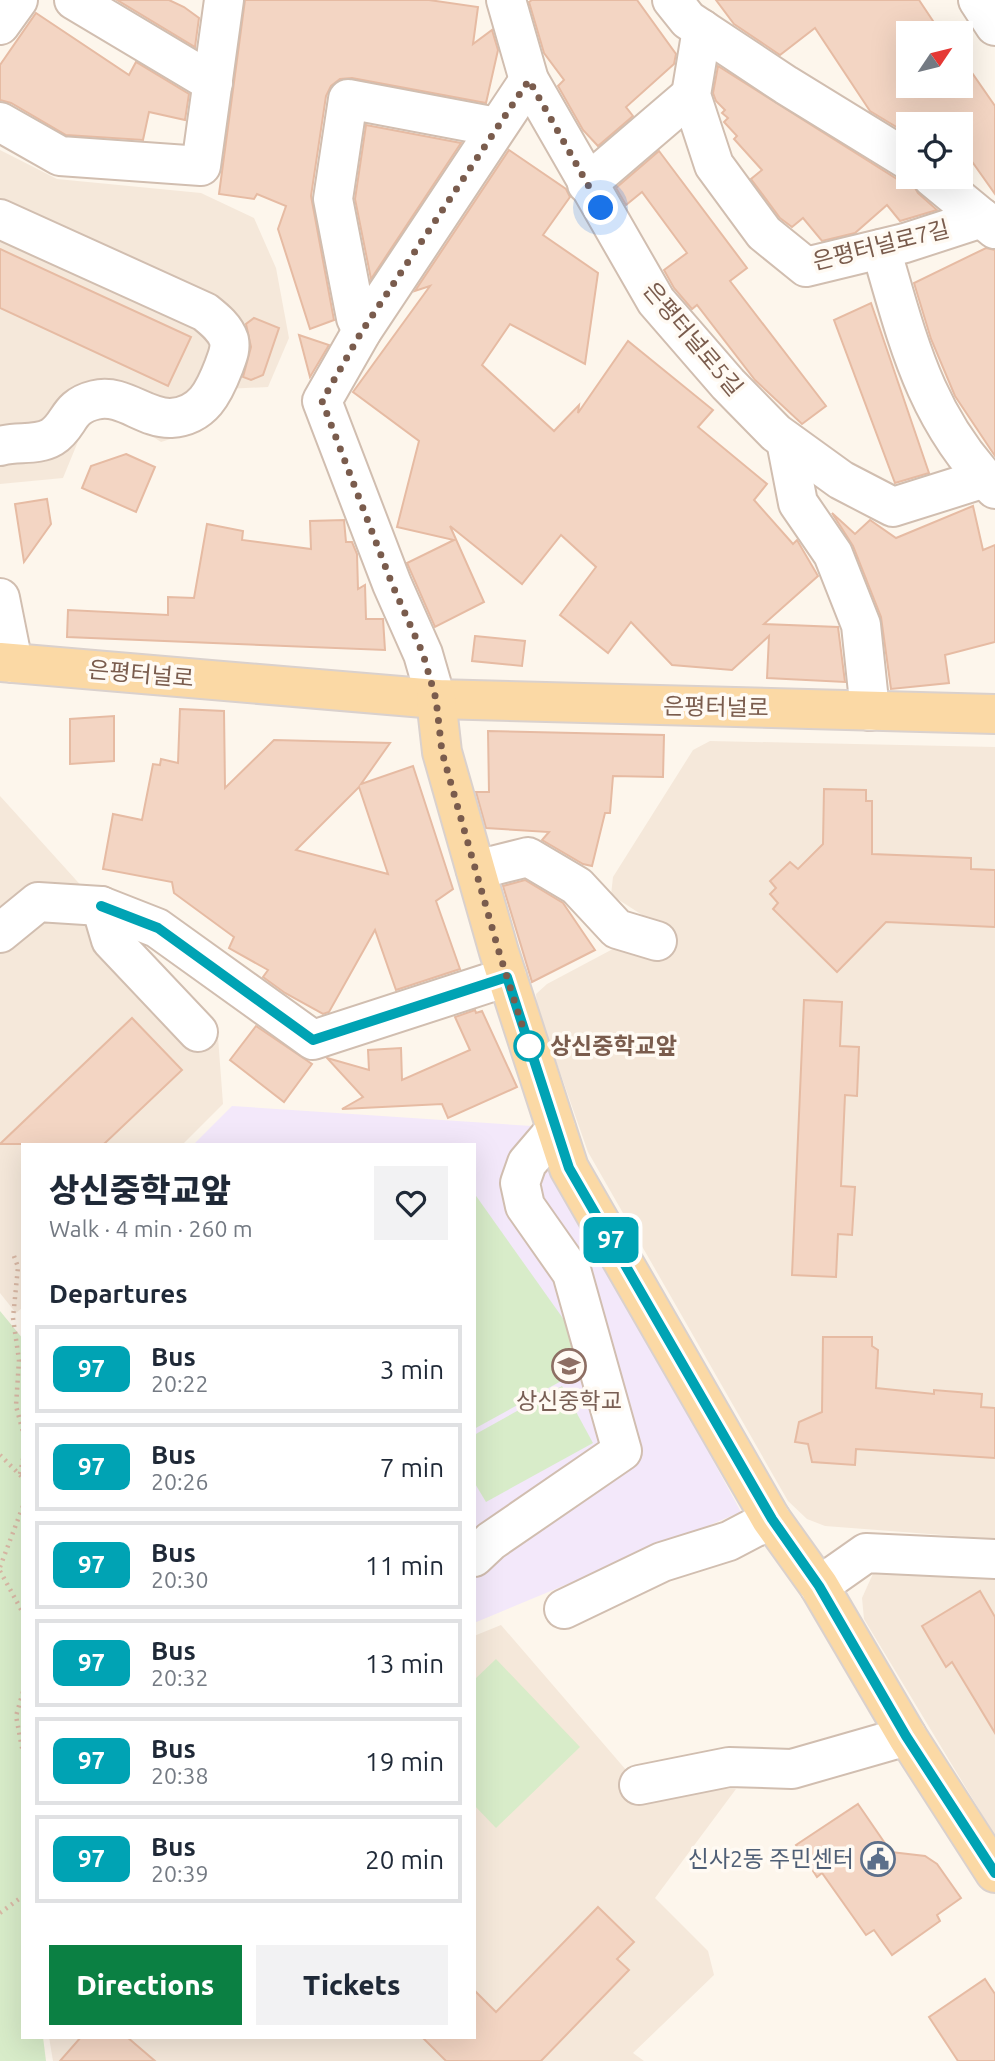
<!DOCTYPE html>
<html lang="en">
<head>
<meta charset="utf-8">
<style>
	body { margin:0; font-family:Ubuntu,"Noto Sans KR",sans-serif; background:#f2f2f3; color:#1f2937; height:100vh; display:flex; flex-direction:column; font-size:26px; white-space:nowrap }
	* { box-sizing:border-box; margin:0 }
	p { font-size:23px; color:#747a83 }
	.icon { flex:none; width:38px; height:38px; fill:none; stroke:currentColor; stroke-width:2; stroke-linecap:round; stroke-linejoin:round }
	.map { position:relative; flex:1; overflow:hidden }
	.panel { position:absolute; left:21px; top:1143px; width:455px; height:896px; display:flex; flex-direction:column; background:#fff; border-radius:0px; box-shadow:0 7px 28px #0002 }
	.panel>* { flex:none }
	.badge { padding:0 14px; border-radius:10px; font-size:24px; line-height:46px }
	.needle { width:46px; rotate:55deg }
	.tools { position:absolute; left:896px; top:21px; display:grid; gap:14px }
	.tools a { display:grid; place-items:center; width:77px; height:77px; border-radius:0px; background:#fff; box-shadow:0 7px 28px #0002; font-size:35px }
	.you { position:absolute; width:35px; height:35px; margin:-18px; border:5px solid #fff; border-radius:50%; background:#1a73e8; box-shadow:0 0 0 10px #1a73e833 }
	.map>.badge { position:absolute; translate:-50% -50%; box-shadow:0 0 0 4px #fff }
	h2 { padding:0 28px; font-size:26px; line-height:63px }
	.round { display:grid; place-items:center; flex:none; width:74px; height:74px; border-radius:0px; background:#f2f2f3 }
	.head { display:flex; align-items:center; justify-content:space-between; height:119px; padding:0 28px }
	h1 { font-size:33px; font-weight:800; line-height:52px }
	.action { display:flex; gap:14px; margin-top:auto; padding:14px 28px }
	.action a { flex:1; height:80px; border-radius:0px; background:#0b8043; color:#fff; font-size:28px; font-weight:800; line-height:80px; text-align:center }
	.action a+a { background:#f2f2f3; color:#1f2937 }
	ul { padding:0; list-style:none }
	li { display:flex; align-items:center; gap:21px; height:88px; margin:0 14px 10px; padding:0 14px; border:4px solid #e0e1e3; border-radius:0px }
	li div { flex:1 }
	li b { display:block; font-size:26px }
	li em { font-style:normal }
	li .badge { min-width:77px; font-weight:700; text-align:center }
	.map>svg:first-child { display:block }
	.residential { fill:#f5e8da }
	.education { fill:#f3e8fa }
	.green { fill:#d8ecc9 }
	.building { fill:#f3d5c3; stroke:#e6bba3; stroke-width:2; fill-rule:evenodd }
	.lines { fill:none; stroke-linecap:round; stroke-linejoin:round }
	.minor-casing { stroke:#d1beb0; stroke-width:42 }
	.major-casing { stroke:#dad1cd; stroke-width:42 }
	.path { stroke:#d9b8a5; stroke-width:4.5; stroke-dasharray:2 5; stroke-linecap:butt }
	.minor { stroke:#fff; stroke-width:38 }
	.major { stroke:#fbd9a5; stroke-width:38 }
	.line-casing { stroke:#fff; stroke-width:16 }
	.line { stroke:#00a3b4; stroke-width:10 }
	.walk { stroke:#7a5c4d; stroke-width:7; stroke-dasharray:0 12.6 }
	.stop-dot { fill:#fff; stroke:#00a3b4; stroke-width:3.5 }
	.labels { text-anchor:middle; stroke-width:7; stroke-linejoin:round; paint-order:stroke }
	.street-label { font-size:23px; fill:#7a5c4d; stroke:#fffaf3 }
	.stop-label { font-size:23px; font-weight:bold; fill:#7a5c4d; stroke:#fffaf3; text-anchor:start }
	.education-label { font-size:23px; fill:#785e54; stroke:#fffaf3 }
	.service-label { font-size:23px; fill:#4e5e75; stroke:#fffaf3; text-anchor:end }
</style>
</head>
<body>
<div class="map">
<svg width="995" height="2061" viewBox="0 0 995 2061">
	<rect width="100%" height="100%" fill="#fdf6ec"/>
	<g class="residential">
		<path d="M0,150L57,179L201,193L254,218L276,268L289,338L268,387L224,389L208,427L161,442L118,414L86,422L63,478L0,484Z"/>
		<path d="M710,741L995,747V1539L825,1526L807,1519L788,1501L588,1152L562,1078L537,1007L536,994L547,984L658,925L611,895L613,877L693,750Z"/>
		<path d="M0,796L218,1037L223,1104L183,1144H23V1307L16,1313L0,1293Z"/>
		<path d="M876,1567L995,1572V1836L864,1619L862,1598Z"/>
		<path d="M501,1625L639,1785L736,1789L655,1898L708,1951L714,1975L633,2053L644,2061H53L49,2037H474V1636Z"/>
	</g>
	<path class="education" d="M232,1106L532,1126L741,1512L474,1623V1144H194Z"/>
	<g class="green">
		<path d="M474,1193L567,1324L574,1348V1374L474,1429Z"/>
		<path d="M0,1311L23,1339V2037H43L46,2061H0Z"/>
		<path d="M562,1386L593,1443L486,1502L474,1482V1435Z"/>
		<path d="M496,1659L580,1747L496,1828L474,1805V1680Z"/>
	</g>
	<g class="building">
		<path d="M117,0H169L184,7L199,18L195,47Z"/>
		<path d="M245,0H429L478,7L473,44L492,30L498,50L486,103L352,78L340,79L331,86L326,96L311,196L334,320L310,329L278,229L286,206L257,194L254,199L219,194Z"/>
		<path d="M532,0H637L676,54L674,64L626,107L633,116L598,146L583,130L558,86L564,80L544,53L529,2Z"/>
		<path d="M716,0H919L941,33H908V86H961V57L995,106V194L961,146V124H908V134L870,111L815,28L780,55L734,24Z"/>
		<path d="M36,13L129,75L136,62L189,94L185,120L149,112L143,140L66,135L11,103L0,100V65Z"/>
		<path d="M718,66L897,179L911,181L918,193L937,210L900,221L887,205L855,233L822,241L803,218L792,227L780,218L751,179L762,170L734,139L737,136L724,122L728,118L722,113L725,110L716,101L713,93Z"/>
		<path d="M366,125L461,143L371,279L355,199Z"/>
		<path d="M509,150L566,189L570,197L543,235L598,273L585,364L510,324L482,365L554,431L579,405L578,413L628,341L713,410L698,427L767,484L754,500L793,544L797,540L818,576L764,624L838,627L845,682L767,678L769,636L732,670L672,665L631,622L608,653L560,615L596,567L561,535L522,584L450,526L484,602L435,627L407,563L454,540L397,527L419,441L353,392L430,286L415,291Z"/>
		<path d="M659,151L747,268L730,281L826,406L802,424L755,380L697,305L692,309L674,288L664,270L687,253L642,192L626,205L616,188Z"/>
		<path d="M986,248L995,250V456L955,396L931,339L914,283Z"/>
		<path d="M0,249L191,337L168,386L0,308Z"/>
		<path d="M871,303L929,473L895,483L834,320Z"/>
		<path d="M254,318L279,328L263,375L251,380L243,377L251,347L246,324Z"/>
		<path d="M299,335L329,345L310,377Z"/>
		<path d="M126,454L155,467L136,512L82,488L91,466Z"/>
		<path d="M47,499L51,524L24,562L15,504Z"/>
		<path d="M973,506L983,550L995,545V642L945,655L949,683L891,689L881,617L853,546L832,513L855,534L870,520L896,538Z"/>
		<path d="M344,520L346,542H352L357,554L358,589L365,585L366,619H383L385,650L67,637L68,610L168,615V597L194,598L207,524L243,531L242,540L311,549L310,521Z"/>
		<path d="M475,636L525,641L522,666L472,661Z"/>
		<path d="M180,709L224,711L225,788L274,740L390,743L361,784L413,766L453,889L436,901L460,969L396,990L375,930L329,1012L323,1014L285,993L263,977L268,970L229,948L234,937L174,893L172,882L103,869L113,814L142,820L153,764L160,765L161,759L178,763ZM359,787L388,874L296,850Z"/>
		<path d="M114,716V761L70,764V719Z"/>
		<path d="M488,731L664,735L663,777L613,776L610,813H605L592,866L583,864L542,840L549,832L486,828L476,792H489Z"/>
		<path d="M824,789L866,790V801H872V854L971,858V869L995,870V927L886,922L837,972L773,909L778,903L770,894L776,888L770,881L790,862L798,869L823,844Z"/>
		<path d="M525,880L563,903L595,950L532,982L503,886Z"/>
		<path d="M804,1000L842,1002L840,1046L859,1047L857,1096L845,1095L841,1186L855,1187L852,1235L838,1234L836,1277L792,1275Z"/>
		<path d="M475,1010L476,1013L482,1011L517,1087L448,1118L442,1104L342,1109L363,1097L327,1058L369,1070L368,1050L401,1048L402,1080L470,1050L455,1017Z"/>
		<path d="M132,1018L182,1070L104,1144H0Z"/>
		<path d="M256,1026L312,1064L284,1102L230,1060Z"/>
		<path d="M823,1337H872V1346L878,1350L876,1388L934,1394V1390L982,1394L981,1407L995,1408V1458L856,1449L855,1465L812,1462L808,1444L795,1442L799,1422L822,1412Z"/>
		<path d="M980,1591L995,1617V1733L952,1662L946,1667L922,1626Z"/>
		<path d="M858,1804L891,1852L925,1856L937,1864L961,1898L937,1915L940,1921L892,1955L874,1930L866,1935L822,1873L817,1877L796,1845Z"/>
		<path d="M598,1907L634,1942L617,1959L629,1970L541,2061H446L422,2037H474V1990L496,2012Z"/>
		<path d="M985,1979L995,1994V2061H958L929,2017Z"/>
		<path d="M81,2037H127L155,2061H60Z"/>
	</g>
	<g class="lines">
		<g class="minor-casing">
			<g id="minor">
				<path d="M74,0L213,83"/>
				<path d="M506,0L529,80L656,301L728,384L776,433L841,480L893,507L985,478"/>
				<path d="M672,0L688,20L786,85L908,160"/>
				<path d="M978,0L995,26"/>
				<path d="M0,25L18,0"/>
				<path d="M702,29L691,95L714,165L764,233L806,267L905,243L982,218"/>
				<path d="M0,122L60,156L201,166L224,0"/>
				<path d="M932,177L995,229"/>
				<path d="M587,184L691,95"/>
				<path d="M0,219L205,312C215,320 225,328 229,340C231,350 227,357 224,366C214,392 203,416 171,418C144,419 123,393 95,400C66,407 71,425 52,437C37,446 17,441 0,446"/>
				<path d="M881,249C908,341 925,418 995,489"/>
				<path d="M362,331L356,318L333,199L348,99L496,127"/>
				<path d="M786,441L798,503L833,554L861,625L870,711"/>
				<path d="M0,598L13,663"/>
				<path d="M436,699L423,654L392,584L322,401L362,331L529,80"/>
				<path d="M476,870L528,857L577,886L617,929L657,941"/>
				<path d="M101,906L111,940L198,1032"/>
				<path d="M0,933L38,902L101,906L157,928L313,1040L507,977"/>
				<path d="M474,1557L491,1541L622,1451L572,1273L525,1206L520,1183L527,1163L556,1129"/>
				<path d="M819,1586L866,1553L995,1559"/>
				<path d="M564,1609L662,1562L729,1541L771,1519"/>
				<path d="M639,1785L729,1767L792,1769L907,1736"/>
			</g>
		</g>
		<g class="major-casing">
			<g id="major">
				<path d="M0,662L436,699L995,714"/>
				<path d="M436,699L442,752L499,952L569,1168L771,1519L819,1586L907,1736L995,1873"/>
			</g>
		</g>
		<g class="path">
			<path d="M14,1256L18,1267L13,1318L19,1360L16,1406L23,1432"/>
			<path d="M0,1455L23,1478"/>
			<path d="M20,1474L23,1459"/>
			<path d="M0,1567L23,1506"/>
			<path d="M0,1571L23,1613"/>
			<path d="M23,1692L16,1716L23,1753"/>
			<path d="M0,1913L23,1896"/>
		</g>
		<use href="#minor" class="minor"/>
		<use href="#major" class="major"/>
	</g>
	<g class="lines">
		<g class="line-casing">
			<path id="line" d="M101,906L158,928L313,1040L507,977L569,1168L772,1519L819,1586L906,1736L995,1873"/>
		</g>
		<use href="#line" class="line"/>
		<path class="walk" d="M529,1046L531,1053L499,952L442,752L436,699L423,654L392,584L322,401L362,331L529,80L601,208"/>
	</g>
	<defs>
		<g id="school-ring" transform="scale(1.75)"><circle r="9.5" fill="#fffaf3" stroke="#8d6e63" stroke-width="1.5"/><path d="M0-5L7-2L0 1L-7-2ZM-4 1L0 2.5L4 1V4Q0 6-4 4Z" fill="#8d6e63"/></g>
		<g id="civic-ring" transform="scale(1.75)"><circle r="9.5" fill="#fffaf3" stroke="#5c6f8a" stroke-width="1.5"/><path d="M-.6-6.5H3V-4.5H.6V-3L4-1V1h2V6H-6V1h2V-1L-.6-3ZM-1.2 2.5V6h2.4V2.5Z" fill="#5c6f8a"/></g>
	</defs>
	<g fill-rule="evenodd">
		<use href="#school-ring" x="569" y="1366"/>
		<use href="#civic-ring" x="878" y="1859"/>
	</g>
	<circle class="stop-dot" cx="529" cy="1046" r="14"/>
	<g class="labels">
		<g class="street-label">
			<text transform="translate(881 245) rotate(-14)" y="8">은평터널로7길</text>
			<text transform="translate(693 339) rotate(50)" y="8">은평터널로5길</text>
			<text transform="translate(141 674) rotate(5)" y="8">은평터널로</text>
			<text transform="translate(716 707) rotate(1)" y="8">은평터널로</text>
		</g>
		<g class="stop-label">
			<text x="550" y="1054">상신중학교앞</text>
		</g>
		<g class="education-label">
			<text x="569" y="1409">상신중학교</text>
		</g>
		<g class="service-label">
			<text x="854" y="1867">신사2동 주민센터</text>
		</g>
	</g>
</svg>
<div class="tools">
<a><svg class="needle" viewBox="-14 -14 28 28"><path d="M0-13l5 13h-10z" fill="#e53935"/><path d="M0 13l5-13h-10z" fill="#747a83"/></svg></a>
<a><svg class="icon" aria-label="locate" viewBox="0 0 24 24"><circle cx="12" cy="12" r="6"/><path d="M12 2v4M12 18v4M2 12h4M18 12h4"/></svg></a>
</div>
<div class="you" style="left:601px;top:208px"></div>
<b class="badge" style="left:611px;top:1240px;background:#00a3b4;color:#fff">97</b>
<section class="panel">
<div class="head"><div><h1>상신중학교앞</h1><p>Walk · 4 min · 260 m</p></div><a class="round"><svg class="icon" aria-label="heart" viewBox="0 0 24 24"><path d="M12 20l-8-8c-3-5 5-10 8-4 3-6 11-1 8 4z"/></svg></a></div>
<h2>Departures</h2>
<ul>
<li><span class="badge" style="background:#00a3b4;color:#fff">97</span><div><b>Bus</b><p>20:22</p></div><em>3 min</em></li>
<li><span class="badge" style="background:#00a3b4;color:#fff">97</span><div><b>Bus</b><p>20:26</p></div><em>7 min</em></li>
<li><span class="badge" style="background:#00a3b4;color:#fff">97</span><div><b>Bus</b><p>20:30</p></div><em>11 min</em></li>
<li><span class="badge" style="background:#00a3b4;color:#fff">97</span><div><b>Bus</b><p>20:32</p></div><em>13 min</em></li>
<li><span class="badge" style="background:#00a3b4;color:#fff">97</span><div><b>Bus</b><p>20:38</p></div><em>19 min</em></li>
<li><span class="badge" style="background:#00a3b4;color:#fff">97</span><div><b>Bus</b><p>20:39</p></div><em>20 min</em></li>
</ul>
<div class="action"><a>Directions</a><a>Tickets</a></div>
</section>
</div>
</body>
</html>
